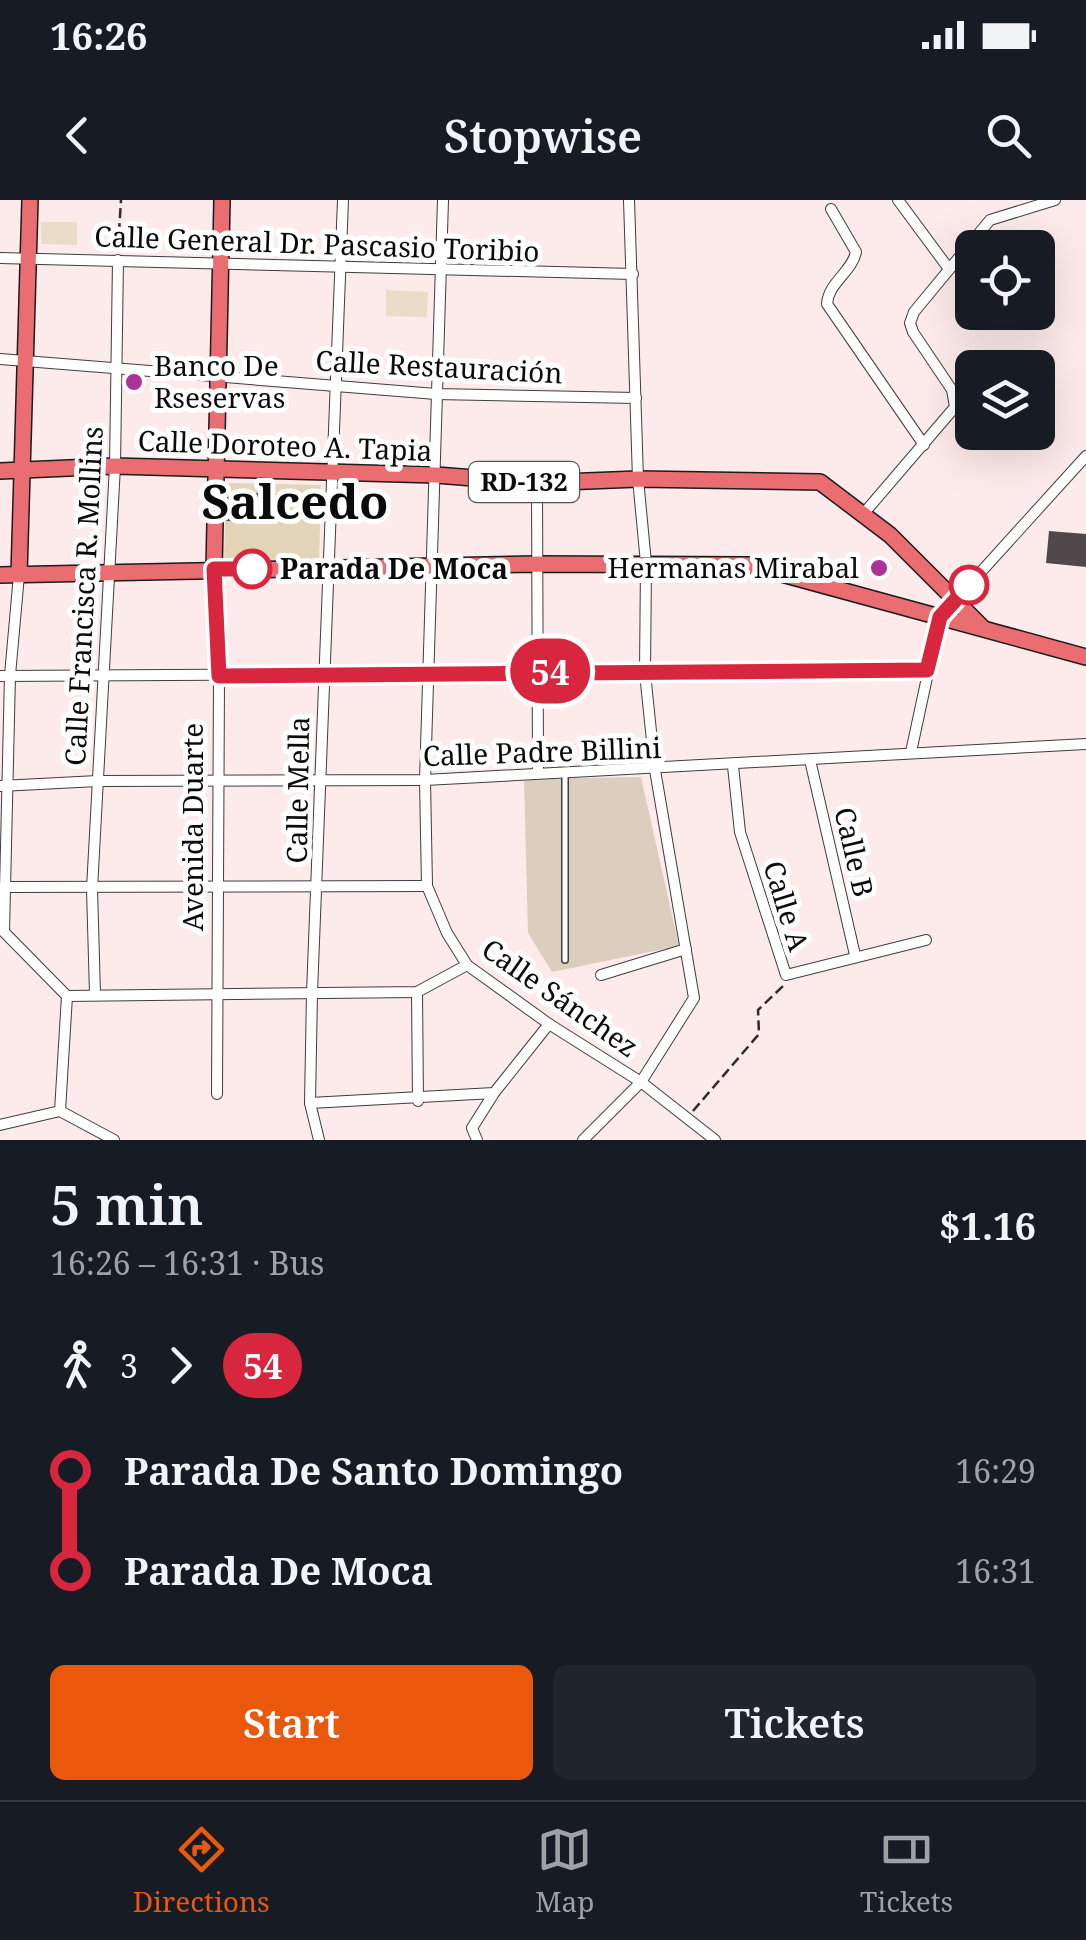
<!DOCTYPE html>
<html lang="en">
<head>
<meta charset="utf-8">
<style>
	body { margin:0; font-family:"Noto Serif",serif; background:#20242c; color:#f1f3f6; height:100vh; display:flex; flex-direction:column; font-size:38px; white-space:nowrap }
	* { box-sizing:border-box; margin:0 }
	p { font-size:32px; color:#9ea1a6 }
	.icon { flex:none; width:55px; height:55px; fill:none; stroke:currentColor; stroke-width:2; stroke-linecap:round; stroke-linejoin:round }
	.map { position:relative; height:940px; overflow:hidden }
	.panel { display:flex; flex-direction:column; background:#171b24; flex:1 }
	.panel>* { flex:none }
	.badge { padding:0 20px; border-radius:32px; font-size:35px; line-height:65px }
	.controls { position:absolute; left:955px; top:30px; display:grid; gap:20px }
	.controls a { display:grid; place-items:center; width:100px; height:100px; border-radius:15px; background:#171b24; box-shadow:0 10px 40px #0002; font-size:50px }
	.map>.badge { position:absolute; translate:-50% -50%; box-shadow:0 0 0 5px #fff }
	.legs { display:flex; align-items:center; gap:15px; height:110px; padding:0 50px; font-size:32px }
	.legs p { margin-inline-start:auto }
	.summary { display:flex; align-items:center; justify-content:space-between; height:170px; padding:0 50px }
	h1 { font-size:55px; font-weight:600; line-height:75px }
	.cta { display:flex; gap:20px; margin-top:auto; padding:20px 50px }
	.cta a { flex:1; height:115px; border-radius:15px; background:#ea580c; color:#fff; font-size:40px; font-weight:600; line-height:115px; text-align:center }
	.cta a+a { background:#20242c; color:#f1f3f6 }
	ul { padding:0 50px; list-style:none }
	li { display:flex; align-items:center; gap:35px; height:100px; font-size:38px }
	li i { display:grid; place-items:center; width:15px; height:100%; margin:0 12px; background:currentColor }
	li i::after { content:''; width:25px; height:25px; margin:-12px; border:8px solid; border-radius:50%; background:#171b24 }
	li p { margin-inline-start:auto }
	li:first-child i { background:linear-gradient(#0000 50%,currentColor 0) }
	li:last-child i { background:linear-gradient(currentColor 50%,#0000 0) }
	.status { display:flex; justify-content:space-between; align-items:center; height:70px; padding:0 50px; background:#171b24; direction:ltr }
	.status svg { height:28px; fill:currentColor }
	header { display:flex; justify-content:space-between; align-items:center; height:130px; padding:0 50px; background:#171b24; font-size:45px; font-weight:600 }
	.tabs { display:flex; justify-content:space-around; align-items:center; height:140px; border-top:2px solid #363941; background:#171b24; font-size:28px; color:#9ea1a6 }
	.tabs a { display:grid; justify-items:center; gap:5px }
	.tabs .on { color:#ea580c }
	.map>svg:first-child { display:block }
	.green { fill:#e3d5b8 }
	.cemetery { fill:#dccebf }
	.pitch { fill:#ebdcc9 }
	.building { fill:#52484c }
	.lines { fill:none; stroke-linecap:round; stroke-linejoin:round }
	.service-casing { stroke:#3e3e3e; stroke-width:8 }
	.minor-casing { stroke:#3e3e3e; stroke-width:12 }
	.primary-casing { stroke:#1c1c1c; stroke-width:18 }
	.path { stroke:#2d2d2d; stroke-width:2.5; stroke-dasharray:10 5; stroke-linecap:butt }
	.service { stroke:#fff; stroke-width:5 }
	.minor { stroke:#fff; stroke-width:10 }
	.primary { stroke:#ea6d72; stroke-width:15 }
	.line-1-casing { stroke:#fff; stroke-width:22 }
	.line-1 { stroke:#d7263d; stroke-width:15 }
	.poi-dot { fill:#ac3299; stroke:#fff; stroke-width:4 }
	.stop-1-dot { fill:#fff; stroke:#d7263d; stroke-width:5 }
	.labels { text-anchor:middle; stroke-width:10; stroke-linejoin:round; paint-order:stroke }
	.shield { fill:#fff; stroke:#545454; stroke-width:2.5 }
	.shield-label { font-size:25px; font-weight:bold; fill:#0b0b0b }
	.street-label { font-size:28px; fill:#0b0b0b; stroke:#fff }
	.poi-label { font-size:28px; fill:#0b0b0b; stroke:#fff; text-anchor:start }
	.stop-label { font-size:28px; font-weight:bold; fill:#0b0b0b; stroke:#fff; text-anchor:start }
	.town-label { font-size:48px; font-weight:bold; fill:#0b0b0b; stroke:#fff }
</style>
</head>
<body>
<div class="status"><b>16:26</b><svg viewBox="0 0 49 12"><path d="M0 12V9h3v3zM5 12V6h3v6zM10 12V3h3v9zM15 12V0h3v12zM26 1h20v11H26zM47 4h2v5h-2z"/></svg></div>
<header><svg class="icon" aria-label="back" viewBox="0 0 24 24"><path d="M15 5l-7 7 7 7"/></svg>Stopwise<svg class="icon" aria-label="search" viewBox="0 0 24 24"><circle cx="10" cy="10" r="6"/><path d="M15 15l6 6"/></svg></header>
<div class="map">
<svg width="1086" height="940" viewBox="0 0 1086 940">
	<rect width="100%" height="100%" fill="#fdeaea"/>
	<path class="green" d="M226,283L321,285L319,365L224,363L225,321L276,322L277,294L226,292Z"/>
	<path class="cemetery" d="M641,577L679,746L552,772L528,733L524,579Z"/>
	<g class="pitch">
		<path d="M41,22H77V45L41,44Z"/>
		<path d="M386,90L428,92L427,117L386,116Z"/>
	</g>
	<g class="building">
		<path d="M227,292L277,294L276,323L226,321Z"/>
		<path d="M1049,331L1086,334V367L1046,363Z"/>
	</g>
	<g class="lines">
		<g class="service-casing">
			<path id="service" d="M565,573V760"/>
		</g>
		<g class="minor-casing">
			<g id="minor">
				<path d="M443,0L425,580L427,686L447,733L467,765L549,824L641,882L715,940"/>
				<path d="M898,0L949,69"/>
				<path d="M831,9L856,52C852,72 828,83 827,104L924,245"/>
				<path d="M0,58L633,74"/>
				<path d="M0,159L436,194L636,198"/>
				<path d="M537,283L538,570"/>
				<path d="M865,312L955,207L952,190L913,132L910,123L914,112L990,20L1055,0"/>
				<path d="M214,369L219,476L217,894"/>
				<path d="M19,375L10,475L4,732L67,796"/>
				<path d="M0,476L927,471"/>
				<path d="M911,552L940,417L1086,256"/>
				<path d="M810,560L855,755"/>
				<path d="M733,566L740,632L786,775L926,740"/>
				<path d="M0,586L98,581L425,580L1086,544"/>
				<path d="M4,687L427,686"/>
				<path d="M601,775L686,749"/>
				<path d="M417,792L418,901"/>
				<path d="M95,794L92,689L115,266L118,60"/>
				<path d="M67,796L417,792L467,765"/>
				<path d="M310,903L494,893L549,824"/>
				<path d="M60,911L67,796"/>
				<path d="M0,925L60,911L114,940"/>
				<path d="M319,940L310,903L312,793L343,0"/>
				<path d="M477,940L472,928L494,893"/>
				<path d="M583,940L641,882L694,798L655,570L645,473L646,363L638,279L629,0"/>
			</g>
		</g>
		<g class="primary-casing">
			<g id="primary">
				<path d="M0,271L115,266L436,275L537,283L638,279L820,282L890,335L983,428"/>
				<path d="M214,369L222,0"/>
				<path d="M0,375L536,364L749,365L1086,457"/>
				<path d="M19,375L30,0"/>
			</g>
		</g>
		<g class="path">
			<path d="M118,48L121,0"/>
			<path d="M693,911L759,834L758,810L783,786"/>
		</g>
		<use href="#service" class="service"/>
		<use href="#minor" class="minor"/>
		<use href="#primary" class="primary"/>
	</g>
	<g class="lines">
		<g class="line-1-casing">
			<path id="line-1" d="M252,369H214L219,476L927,470L940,417L969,385"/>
		</g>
		<use href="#line-1" class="line-1"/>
	</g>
	<g class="poi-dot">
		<circle cx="134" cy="182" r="10"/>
		<circle cx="879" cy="368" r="10"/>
	</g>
	<g class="stop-1-dot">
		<circle cx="252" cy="369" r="18"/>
		<circle cx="969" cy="385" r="18"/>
	</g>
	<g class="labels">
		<rect class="shield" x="469" y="262" width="110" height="40" rx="8"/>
		<g class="shield-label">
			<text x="524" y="291">RD-132</text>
		</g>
		<g class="street-label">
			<text transform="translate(317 44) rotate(2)" y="10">Calle General Dr. Pascasio Toribio</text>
			<text transform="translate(439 167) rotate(3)" y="10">Calle Restauración</text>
			<text transform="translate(285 246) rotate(2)" y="10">Calle Doroteo A. Tapia</text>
			<text transform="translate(84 396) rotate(-87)" y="10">Calle Francisca R. Mollins</text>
			<text transform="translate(542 552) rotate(-2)" y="10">Calle Padre Billini</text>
			<text transform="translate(298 590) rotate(-89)" y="10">Calle Mella</text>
			<text transform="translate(193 627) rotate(-90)" y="10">Avenida Duarte</text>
			<text transform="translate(854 652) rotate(77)" y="10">Calle B</text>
			<text transform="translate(786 706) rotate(73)" y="10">Calle A</text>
			<text transform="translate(560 798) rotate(35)" y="10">Calle Sánchez</text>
		</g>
		<g class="poi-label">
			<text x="154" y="176">Banco De<tspan x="154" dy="32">Rseservas</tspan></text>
			<text x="859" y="378" text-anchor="end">Hermanas Mirabal</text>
		</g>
		<g class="stop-label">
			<text x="280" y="379">Parada De Moca</text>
		</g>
		<g class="town-label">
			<text x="295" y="319">Salcedo</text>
		</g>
	</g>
</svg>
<div class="controls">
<a><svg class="icon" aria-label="locate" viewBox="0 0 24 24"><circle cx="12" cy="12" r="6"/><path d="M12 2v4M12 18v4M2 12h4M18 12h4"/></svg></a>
<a><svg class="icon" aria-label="layers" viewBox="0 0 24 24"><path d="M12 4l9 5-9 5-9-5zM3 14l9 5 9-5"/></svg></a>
</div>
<b class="badge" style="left:550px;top:471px;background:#d7263d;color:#fff">54</b>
</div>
<section class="panel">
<div class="summary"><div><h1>5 min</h1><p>16:26 – 16:31 · Bus</p></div><b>$1.16</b></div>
<div class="legs"><svg class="icon" aria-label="walk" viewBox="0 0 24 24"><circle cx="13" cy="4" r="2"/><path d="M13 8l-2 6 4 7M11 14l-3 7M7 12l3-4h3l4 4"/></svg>3<svg class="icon" aria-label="forward" viewBox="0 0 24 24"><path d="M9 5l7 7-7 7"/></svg><b class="badge" style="background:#d7263d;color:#fff">54</b></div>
<ul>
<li><i style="color:#d7263d"></i><b>Parada De Santo Domingo</b><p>16:29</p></li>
<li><i style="color:#d7263d"></i><b>Parada De Moca</b><p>16:31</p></li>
</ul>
<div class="cta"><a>Start</a><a>Tickets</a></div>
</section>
<nav class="tabs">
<a class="on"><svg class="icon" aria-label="directions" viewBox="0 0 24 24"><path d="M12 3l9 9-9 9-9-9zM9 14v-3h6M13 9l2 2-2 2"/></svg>Directions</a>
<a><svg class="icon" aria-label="map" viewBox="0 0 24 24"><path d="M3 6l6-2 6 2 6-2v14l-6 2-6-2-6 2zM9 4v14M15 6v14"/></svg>Map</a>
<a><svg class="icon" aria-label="tickets" viewBox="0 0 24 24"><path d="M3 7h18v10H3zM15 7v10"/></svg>Tickets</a>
</nav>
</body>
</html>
